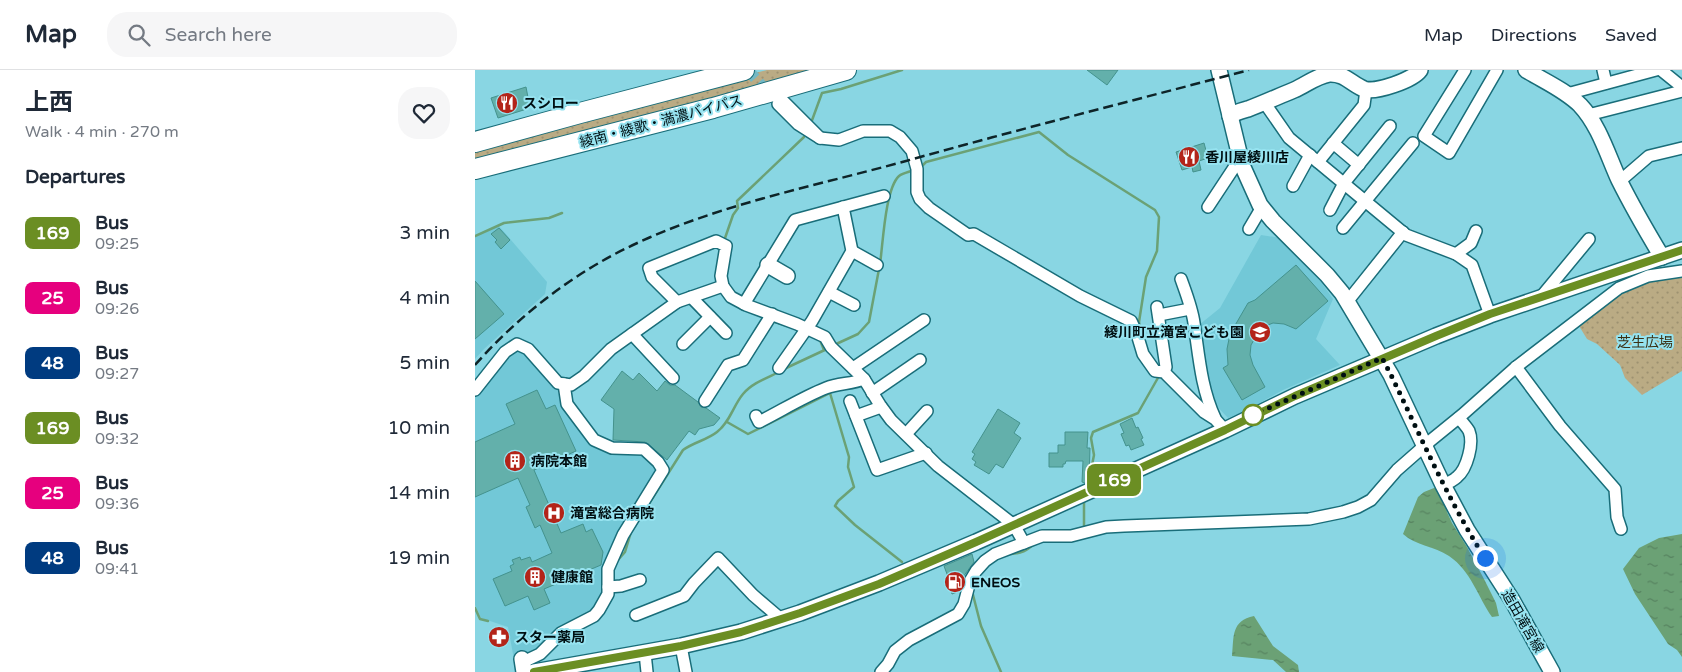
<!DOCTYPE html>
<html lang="en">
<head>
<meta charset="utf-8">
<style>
	body { margin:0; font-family:"Varela Round","Noto Sans JP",sans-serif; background:#f6f6f7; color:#1f2937; height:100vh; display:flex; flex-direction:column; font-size:19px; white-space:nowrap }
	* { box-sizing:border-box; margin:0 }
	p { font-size:16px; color:#747a83 }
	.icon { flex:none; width:28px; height:28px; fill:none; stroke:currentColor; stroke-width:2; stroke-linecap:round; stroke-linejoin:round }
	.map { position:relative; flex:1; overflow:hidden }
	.sheet { display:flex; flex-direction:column; background:#fff; width:475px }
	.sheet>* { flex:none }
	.badge { padding:0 10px; border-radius:8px; font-size:18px; line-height:32px }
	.you { position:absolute; width:25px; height:25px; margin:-12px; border:4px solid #fff; border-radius:50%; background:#1a73e8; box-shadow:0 0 0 8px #1a73e833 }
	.map>.badge { position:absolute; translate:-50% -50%; box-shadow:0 0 0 2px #fff }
	h2 { padding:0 25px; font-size:19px; line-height:45px }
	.round { display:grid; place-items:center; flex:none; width:52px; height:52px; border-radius:20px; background:#f6f6f7 }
	.overview { display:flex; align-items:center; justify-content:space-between; height:85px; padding:0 25px }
	h1 { font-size:24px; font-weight:700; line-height:38px }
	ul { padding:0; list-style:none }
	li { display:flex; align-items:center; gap:15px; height:65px; padding:0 25px }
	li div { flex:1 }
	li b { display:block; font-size:19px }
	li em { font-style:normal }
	li .badge { min-width:55px; font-weight:700; text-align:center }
	header { display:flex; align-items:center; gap:30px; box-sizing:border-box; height:70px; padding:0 25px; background:#fff; border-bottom:1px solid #e0e1e3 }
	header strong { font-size:24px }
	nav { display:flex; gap:28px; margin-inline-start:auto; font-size:18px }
	.search { width:350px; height:45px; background:#f6f6f7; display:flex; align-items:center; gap:12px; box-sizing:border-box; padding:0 18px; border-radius:20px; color:#747a83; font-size:19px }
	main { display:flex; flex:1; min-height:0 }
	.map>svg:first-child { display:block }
	.built { fill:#72c8d7 }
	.green { fill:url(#green-dots) }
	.water { fill:url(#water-ripples) }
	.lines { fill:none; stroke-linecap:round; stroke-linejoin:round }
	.stream { stroke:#6ba175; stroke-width:2.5 }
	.building { fill:#63b0ab; stroke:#44928d }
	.street-tunnel { stroke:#74b8c4; stroke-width:11; stroke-dasharray:11 5.5; stroke-linecap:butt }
	.street-casing { stroke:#196d79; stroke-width:14 }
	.secondary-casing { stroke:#196d79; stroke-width:18 }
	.highway-casing { stroke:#196d79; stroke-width:22 }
	.street { stroke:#fff; stroke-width:11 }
	.secondary { stroke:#fff; stroke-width:15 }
	.highway { stroke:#fff; stroke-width:20 }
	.rail { stroke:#0e2428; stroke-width:2.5; stroke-dasharray:10 5; stroke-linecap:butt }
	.line-casing { stroke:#fff; stroke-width:11 }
	.line { stroke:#6b8e23; stroke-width:8 }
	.walk { stroke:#000f12; stroke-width:5; stroke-dasharray:0 9 }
	.stop-dot { fill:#fff; stroke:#6b8e23; stroke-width:2.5 }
	.labels { text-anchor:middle; stroke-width:4; stroke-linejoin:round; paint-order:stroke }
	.poi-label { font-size:14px; font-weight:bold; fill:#000f12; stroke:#96e3f0; text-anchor:start }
	.street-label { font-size:14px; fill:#000f12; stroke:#96e3f0 }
	.park-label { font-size:14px; fill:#3b3014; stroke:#96e3f0 }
</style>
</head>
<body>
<header>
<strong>Map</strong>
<div class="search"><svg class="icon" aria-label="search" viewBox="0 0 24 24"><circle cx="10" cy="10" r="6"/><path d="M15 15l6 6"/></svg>Search here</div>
<nav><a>Map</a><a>Directions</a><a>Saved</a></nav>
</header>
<main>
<section class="sheet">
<div class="overview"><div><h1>上西</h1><p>Walk · 4 min · 270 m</p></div><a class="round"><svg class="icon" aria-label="heart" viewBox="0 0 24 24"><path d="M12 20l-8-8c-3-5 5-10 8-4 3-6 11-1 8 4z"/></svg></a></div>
<h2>Departures</h2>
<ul>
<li><span class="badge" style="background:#6b8e23;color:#fff">169</span><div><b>Bus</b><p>09:25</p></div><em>3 min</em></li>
<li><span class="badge" style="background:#e6007e;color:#fff">25</span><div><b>Bus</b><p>09:26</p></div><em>4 min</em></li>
<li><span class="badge" style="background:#003b80;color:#fff">48</span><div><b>Bus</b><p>09:27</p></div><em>5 min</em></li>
<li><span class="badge" style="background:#6b8e23;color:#fff">169</span><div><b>Bus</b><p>09:32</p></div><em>10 min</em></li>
<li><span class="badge" style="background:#e6007e;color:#fff">25</span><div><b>Bus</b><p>09:36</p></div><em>14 min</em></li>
<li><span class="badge" style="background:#003b80;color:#fff">48</span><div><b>Bus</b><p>09:41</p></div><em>19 min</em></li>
</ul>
</section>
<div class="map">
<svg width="1207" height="602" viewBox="0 0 1207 602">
	<defs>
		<pattern id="green-dots" width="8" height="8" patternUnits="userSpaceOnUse" patternTransform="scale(1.25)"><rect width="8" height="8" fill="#baab84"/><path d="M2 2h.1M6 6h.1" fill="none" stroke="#9e9271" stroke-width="1.8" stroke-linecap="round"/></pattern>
		<pattern id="water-ripples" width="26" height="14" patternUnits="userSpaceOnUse" patternTransform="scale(1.25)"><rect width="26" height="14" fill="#6ba175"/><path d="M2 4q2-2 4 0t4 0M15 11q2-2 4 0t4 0" fill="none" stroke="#56825f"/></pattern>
	</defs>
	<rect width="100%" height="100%" fill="#89d6e3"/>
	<g class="built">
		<path d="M24,156L72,212L70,224L9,279L0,289V167Z"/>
		<path d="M786,165L806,168L846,212L858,229L841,269L865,295L808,320L770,341L753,348L738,332L733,310L724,255L745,238Z"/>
		<path d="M39,281L45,282L53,286L81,318L116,371L168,381L182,399L118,544L61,583L40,595L33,557L6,548L0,535V327L32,284Z"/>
	</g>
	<g class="green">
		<path d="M292,0H355L0,94V78L86,53Z"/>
		<path d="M1207,203V301L1167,325L1150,308L1145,295L1122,274L1112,269L1101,251L1144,219Z"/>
	</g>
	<g class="water">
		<path d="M964,416L970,429L972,442L977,453L992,477L1009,509L1021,533L1024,546L1017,547C1003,527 996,501 974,486C959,476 941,476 928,464L943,427L949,422Z"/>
		<path d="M1207,464V587L1202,580L1193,574L1160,524L1148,499L1164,478L1184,468Z"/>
		<path d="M779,546L798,576L823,595L824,602H811L798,590L757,586C759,566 756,551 779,546Z"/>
	</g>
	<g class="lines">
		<g class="stream">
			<path d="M336,53L347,23L366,19L427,0"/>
			<path d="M446,97L451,92L564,62L593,85L680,140L684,147L682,181L671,207L664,252L665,258"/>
			<path d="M0,166L29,153L74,148L87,143"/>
			<path d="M249,171L258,145L263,138L262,131L329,67"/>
			<path d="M405,194C408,174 410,119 424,106C428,103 434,102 439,100"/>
			<path d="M297,251L313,256"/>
			<path d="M345,270L349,280"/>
			<path d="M359,275L383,264L394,252L404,199"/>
			<path d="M309,299L354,278"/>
			<path d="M252,352L273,364L355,323L374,387L373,397L379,417L363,431L360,436L380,455L427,492"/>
			<path d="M616,400L619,385L616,368L618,362L663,343L684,306"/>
			<path d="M609,430V459"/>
			<path d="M536,484C547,483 551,481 559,474"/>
			<path d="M143,490L150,482L156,462L208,380C219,372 232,370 242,362C255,352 258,336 268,324C277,313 292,308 304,302"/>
			<path d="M497,521L506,556L526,602"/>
			<path d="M0,538L5,549L13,551"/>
			<path d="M56,595L66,589"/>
		</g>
	</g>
	<g class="building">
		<path d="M612,0H643L632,15Z"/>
		<path d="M51,17L55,38L23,48L16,28Z"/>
		<path d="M729,73L733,88L724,91L726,100L718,102L717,97L707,100L701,82Z"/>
		<path d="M24,158L35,170L26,179L20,172L22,170L16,164Z"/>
		<path d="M821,195L853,231L821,259L809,254L798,253L793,255L792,257L783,263L776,275L775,285L778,295L790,317L767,330L748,298L753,295L752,279L755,264L773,233L780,230Z"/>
		<path d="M0,211L29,244L0,269Z"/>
		<path d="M147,301L158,310L164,303L182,321L190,311L195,315H200L223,332L226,337L231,338L245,348L239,355L224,359L220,365L214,361L192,390L170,372L138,370L139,339L126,330Z"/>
		<path d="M62,320L71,339L80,335L101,381L59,400L86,463L108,454L111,462L117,459L128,482L126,495L69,519L75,533L59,540L53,526L30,536L18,509L37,501L35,496L39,494L37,490L45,487L46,490L55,487L57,492L77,483L65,455L60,458L51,437L55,435L43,408L0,427V372L40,354L31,334Z"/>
		<path d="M523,339L545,353L539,363L546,368L528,398L521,394L514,404L499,395L501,392L497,389L500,384L497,382Z"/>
		<path d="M657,348L661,358L663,357L668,368L666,369L669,375L656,380L654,375L651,376L646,364L649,363L645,354Z"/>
		<path d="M590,362H613L612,378H615L614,411L610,413L607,412L608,391H591L590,394H588V397H574V383H583V375H590Z"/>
		<path d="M497,484L499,492L488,507L485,521L477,524L473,513L475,512L469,496Z"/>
		<path d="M30,559L32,573L18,575L16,561Z"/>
	</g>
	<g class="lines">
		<path class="street-tunnel" d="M273,0L295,25"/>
		<g class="street-casing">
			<g id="street">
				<path d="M990,0L949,66L974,83L1022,0"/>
				<path d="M1128,0L1131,13"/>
				<path d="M1186,0L1207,17"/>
				<path d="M303,20L307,30L345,68L323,54L303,34"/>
				<path d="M1092,24L1181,0"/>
				<path d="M789,32L814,68L931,165L981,184L997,195L1015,245"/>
				<path d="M1113,45L1207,21"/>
				<path d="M345,68L364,70L388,61H415L425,67L437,81L442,99V122L445,129L454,138L493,165L499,164L605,226L656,251L662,264L668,284L680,301L689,302L729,342L740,349L750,360"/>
				<path d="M858,73L884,95"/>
				<path d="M843,92L889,35L891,20"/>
				<path d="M1145,111L1174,86L1207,78"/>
				<path d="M818,116L835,85"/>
				<path d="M733,137L766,87"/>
				<path d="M855,140L869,113L915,56"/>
				<path d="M868,158L938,73"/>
				<path d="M774,159L787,137"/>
				<path d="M377,181L402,195"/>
				<path d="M981,184L996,173L1001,161"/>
				<path d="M706,209C711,223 717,238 719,253C724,286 726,318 740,348"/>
				<path d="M354,222L379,235"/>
				<path d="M216,227L251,263"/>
				<path d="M1066,227L1114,169"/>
				<path d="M202,232L177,207L174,198L241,171L251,176L246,206L248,216L256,227L271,235L322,254L350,267L356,277L389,309L405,335L416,350L463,396L539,455L549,473"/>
				<path d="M872,232L928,162"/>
				<path d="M269,234L320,150L409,126"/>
				<path d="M682,237L691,297L689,302"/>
				<path d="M684,245L715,239"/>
				<path d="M157,264L198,308"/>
				<path d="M208,274L235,247"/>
				<path d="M1041,297L1085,356L1140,419L1142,447L1146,459"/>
				<path d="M304,298L337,251L377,181L368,137"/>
				<path d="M378,298L449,250"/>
				<path d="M0,320L30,282L42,274L53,279L83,313L96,315L109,306L136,279L202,232L248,216"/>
				<path d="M397,323L445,290"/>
				<path d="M230,331L253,295L268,290L297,244"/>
				<path d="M375,331L402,400L451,383"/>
				<path d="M281,346L284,352C306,341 328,327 351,318C364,313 377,314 389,309"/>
				<path d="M381,346L406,337"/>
				<path d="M431,364L452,341"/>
				<path d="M968,415C973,413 978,411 982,407C992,399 999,373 994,361C992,357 987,352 984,348"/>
				<path d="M133,517L146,516L165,510"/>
				<path d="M161,545L209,526L219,513L243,488L278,525L306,549"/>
				<path d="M206,576L211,602"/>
				<path d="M170,583L172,602"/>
				<path d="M48,592L65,584L86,563L119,546L124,540L133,524V499L148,465L188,400L183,392L169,379L137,378L119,370L92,334L89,314"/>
				<path d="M406,602L413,594L420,581L434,570L483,544L489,534L495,511L501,501L510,491L520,484L567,466H596L631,457L649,456L834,449L868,442L883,437L896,430L922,400L955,371L987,345L1041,297L1144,218L1173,206L1207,201"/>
			</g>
		</g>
		<g class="secondary-casing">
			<g id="secondary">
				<path d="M744,0L767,95L785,135L798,151L852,205L867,223L916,305L968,415L992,460L1037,530L1077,602"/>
				<path d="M1051,0C1069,11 1090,20 1105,35C1124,55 1133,86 1144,110C1157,136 1172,162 1187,187"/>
				<path d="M755,46C761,42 766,41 773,39C789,33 804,26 819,20C831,15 841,6 854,4C870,3 876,14 889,19C901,23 938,10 945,0"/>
				<path d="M293,195L312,206"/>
				<path d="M47,589L49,602"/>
				<path d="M59,602L206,576L266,562L325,543L404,513L501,472L750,360L820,326L961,266L1015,245L1207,180"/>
			</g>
		</g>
		<g class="highway-casing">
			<g id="highway">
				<path d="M0,72L105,43L269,0"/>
				<path d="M0,99L238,38L371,0"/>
			</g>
		</g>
		<use href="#street" class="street"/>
		<use href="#secondary" class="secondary"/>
		<use href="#highway" class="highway"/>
		<path class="rail" d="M0,295C39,251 86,213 138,185C229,137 333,118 431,91C545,59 660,30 774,0"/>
	</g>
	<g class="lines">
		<g class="line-casing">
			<path id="line" d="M59,602L206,576L266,562L325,543L404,514L501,472L750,360L820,326L961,266L1015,244L1207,180"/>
		</g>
		<use href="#line" class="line"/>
		<path class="walk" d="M778,345L907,288L916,305C946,367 973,430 1010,488"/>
	</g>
	<defs>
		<g id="restaurant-disc" transform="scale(1.125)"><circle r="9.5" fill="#b32419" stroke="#96e3f0"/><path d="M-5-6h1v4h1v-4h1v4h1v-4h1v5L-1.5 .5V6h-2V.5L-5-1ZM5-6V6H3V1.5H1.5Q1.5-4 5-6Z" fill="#fff"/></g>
		<g id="school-disc" transform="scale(1.125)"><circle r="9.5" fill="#b32419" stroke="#96e3f0"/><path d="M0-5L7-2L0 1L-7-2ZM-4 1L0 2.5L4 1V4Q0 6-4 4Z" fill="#fff"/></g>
		<g id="building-disc" transform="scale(1.125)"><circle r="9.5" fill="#b32419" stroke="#96e3f0"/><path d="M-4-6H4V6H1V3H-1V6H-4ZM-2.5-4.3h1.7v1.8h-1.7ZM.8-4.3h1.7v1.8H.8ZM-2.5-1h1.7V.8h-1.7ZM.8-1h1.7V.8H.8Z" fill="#fff"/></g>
		<g id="hospital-disc" transform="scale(1.125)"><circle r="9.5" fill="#b32419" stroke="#96e3f0"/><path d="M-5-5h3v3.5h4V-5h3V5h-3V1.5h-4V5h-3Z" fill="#fff"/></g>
		<g id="fuel-disc" transform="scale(1.125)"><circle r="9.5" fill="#b32419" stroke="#96e3f0"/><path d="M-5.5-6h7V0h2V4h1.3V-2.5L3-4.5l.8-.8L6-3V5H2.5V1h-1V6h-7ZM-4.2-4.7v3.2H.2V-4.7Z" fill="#fff"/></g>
		<g id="pharmacy-disc" transform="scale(1.125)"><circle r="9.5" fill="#b32419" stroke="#96e3f0"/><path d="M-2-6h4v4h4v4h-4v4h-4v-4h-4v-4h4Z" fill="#fff"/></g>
	</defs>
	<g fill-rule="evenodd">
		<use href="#restaurant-disc" x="32" y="33"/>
		<use href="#restaurant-disc" x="714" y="87"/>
		<use href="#school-disc" x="785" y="262"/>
		<use href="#building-disc" x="40" y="391"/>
		<use href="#hospital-disc" x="79" y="443"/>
		<use href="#building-disc" x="60" y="507"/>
		<use href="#fuel-disc" x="480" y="512"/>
		<use href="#pharmacy-disc" x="24" y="567"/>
	</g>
	<circle class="stop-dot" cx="778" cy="345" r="10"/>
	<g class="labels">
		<g class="poi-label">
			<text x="48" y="38">スシロー</text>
			<text x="730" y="92">香川屋綾川店</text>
			<text x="769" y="267" text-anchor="end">綾川町立滝宮こども園</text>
			<text x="56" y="396">病院本館</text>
			<text x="95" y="448">滝宮総合病院</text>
			<text x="76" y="512">健康館</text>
			<text x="496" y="517">ENEOS</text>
			<text x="40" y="572">スター薬局</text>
		</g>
		<g class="street-label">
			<text transform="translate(186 51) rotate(-15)" y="5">綾南・綾歌・満濃バイパス</text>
			<text transform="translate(1048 551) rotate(60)" y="5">造田滝宮線</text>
		</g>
		<g class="park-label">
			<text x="1170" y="277">芝生広場</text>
		</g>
	</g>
</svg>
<div class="you" style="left:1010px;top:488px"></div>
<b class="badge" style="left:639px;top:410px;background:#6b8e23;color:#fff">169</b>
</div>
</main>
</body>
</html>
